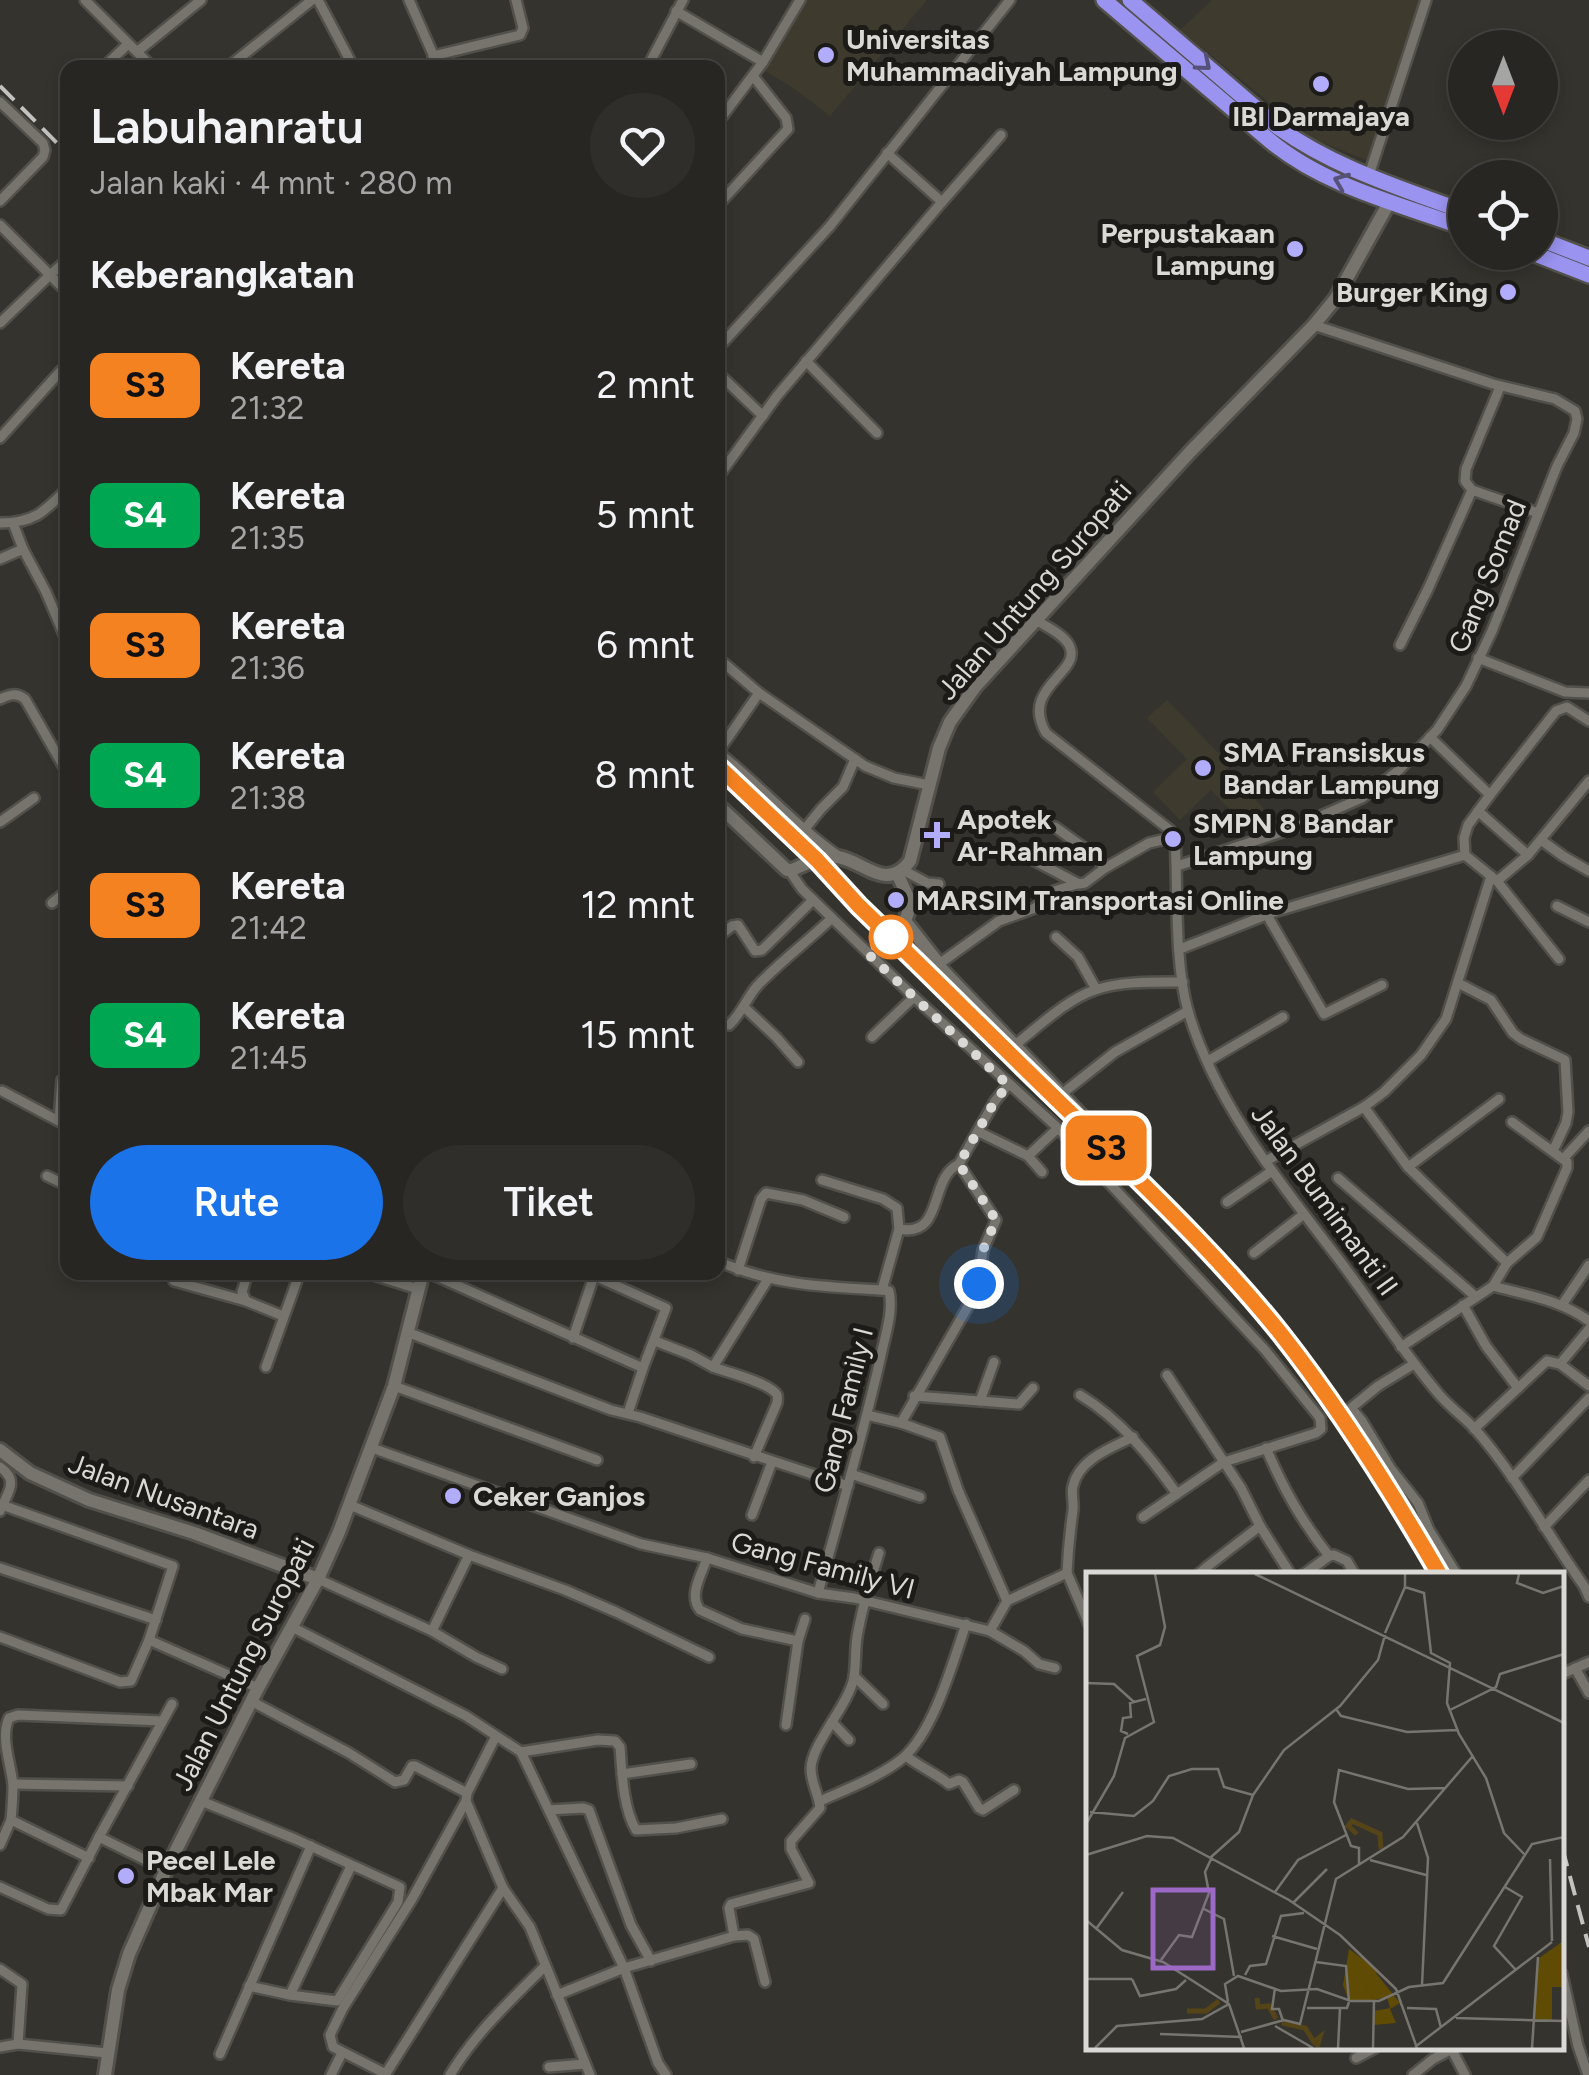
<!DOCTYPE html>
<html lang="id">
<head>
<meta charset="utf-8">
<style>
	body { margin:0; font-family:Figtree,sans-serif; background:#302e2a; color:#f1f3f6; height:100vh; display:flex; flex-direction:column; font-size:38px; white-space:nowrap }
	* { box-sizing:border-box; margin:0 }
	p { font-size:32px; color:#a5a5a5 }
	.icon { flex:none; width:55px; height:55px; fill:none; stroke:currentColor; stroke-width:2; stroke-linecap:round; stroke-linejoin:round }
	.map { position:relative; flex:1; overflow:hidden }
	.sheet { position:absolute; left:60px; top:60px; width:665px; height:1220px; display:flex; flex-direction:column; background:#282622; border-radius:20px; box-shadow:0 5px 15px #0003,0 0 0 2px #444340 }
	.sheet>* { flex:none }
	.badge { padding:0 20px; border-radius:15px; font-size:35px; line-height:65px }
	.needle { width:65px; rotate:180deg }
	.buttons { position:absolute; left:1448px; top:30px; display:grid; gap:20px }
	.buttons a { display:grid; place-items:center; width:110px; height:110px; border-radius:50%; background:#282622; box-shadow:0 5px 15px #0003,0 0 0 2px #444340; font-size:50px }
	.you { position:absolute; width:50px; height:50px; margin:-25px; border:8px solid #fff; border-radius:50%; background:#1a73e8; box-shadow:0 0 0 15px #1a73e833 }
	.map>.badge { position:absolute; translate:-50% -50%; box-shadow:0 0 0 5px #fff }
	h2 { padding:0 30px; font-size:38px; line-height:90px }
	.round { display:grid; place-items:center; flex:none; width:105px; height:105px; border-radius:52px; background:#302e2a }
	.summary { display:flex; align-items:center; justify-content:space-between; height:170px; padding:0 30px }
	h1 { font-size:48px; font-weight:600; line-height:75px }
	.action { display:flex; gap:20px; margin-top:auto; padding:20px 30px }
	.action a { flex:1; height:115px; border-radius:60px; background:#1a73e8; color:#fff; font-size:40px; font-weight:600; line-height:115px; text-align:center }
	.action a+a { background:#302e2a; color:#f1f3f6 }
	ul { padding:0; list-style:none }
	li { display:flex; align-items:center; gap:30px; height:130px; padding:0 30px }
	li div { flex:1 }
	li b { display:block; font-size:38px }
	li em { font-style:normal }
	li .badge { min-width:110px; font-weight:700; text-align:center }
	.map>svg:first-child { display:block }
	.built { fill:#3e3a2e }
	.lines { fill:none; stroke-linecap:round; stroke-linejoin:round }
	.street-casing { stroke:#52504b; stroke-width:14 }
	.secondary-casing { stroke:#52504b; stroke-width:18 }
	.highway-casing { stroke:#52504b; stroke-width:20 }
	.street { stroke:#76746d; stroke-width:9 }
	.secondary { stroke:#76746d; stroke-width:12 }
	.highway { stroke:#9a93f0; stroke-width:15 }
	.rail { stroke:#c3c2be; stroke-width:4; stroke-dasharray:20 10; stroke-linecap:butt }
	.oneway { stroke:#555179 }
	.line-casing { stroke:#fff; stroke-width:22 }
	.line { stroke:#f58220; stroke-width:15 }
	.walk { stroke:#dad9d5; stroke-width:10; stroke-dasharray:0 18 }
	.poi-dot { fill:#b1adfa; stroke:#1c1b18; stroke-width:4 }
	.stop-dot { fill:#fff; stroke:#f58220; stroke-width:5 }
	.labels { text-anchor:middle; stroke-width:10; stroke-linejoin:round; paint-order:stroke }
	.poi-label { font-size:28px; font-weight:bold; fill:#dad9d5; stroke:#1c1b18; text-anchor:start }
	.street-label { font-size:28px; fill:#dad9d5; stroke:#1c1b18 }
	.inset-river { fill:none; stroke:#544417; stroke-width:5 }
	.inset-road { fill:none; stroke:#777570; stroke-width:2.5 }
	.view { fill:#9c69c7; fill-opacity:0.15; stroke:#9c69c7; stroke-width:5 }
	.inset-edge { fill:none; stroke:#dad9d5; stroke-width:5 }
</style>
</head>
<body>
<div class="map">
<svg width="1589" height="2075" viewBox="0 0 1589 2075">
	<rect width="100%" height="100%" fill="#35332d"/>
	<g class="built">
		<path d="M803,0H927L830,116L792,87L761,69L784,37Z"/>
		<path d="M1212,0H1421L1371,162L1314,139L1180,30Z"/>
		<path d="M1167,700L1230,765L1226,770L1272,817L1254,834L1211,790L1180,820L1153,792L1187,759L1147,718Z"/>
	</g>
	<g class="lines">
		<g class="street-casing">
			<g id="street">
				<path d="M85,0L153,68"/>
				<path d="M318,0L354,68"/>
				<path d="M409,0L439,68"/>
				<path d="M676,11L763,62"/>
				<path d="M138,51L201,0"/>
				<path d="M433,56L520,35L523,28L516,0"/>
				<path d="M103,68L128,44"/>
				<path d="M227,68L312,0"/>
				<path d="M647,68L683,0"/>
				<path d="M0,102L43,143L45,150L43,157L0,201"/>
				<path d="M718,122L763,62L800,0"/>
				<path d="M1369,175L1426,0"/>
				<path d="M942,202L1001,135"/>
				<path d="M718,205L788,129L786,118L753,76"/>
				<path d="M0,225L50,275L0,323"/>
				<path d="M68,259L50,275L68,293"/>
				<path d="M718,348L830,226L1010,0"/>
				<path d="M806,361L877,433"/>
				<path d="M718,373L763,416"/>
				<path d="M1500,387L1466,469L1465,481L1472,490L1538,513"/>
				<path d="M0,438L68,363"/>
				<path d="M718,477L777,396L942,202L887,153"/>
				<path d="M0,523C35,523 45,511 68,488"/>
				<path d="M23,549L46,592L68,644"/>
				<path d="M0,559L23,549L13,523"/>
				<path d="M1036,620C1047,627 1063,634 1069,645C1084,673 1019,686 1046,733L1170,830L1175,837C1178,890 1174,961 1188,1011C1215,1103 1280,1183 1337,1257C1371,1302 1401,1349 1437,1392C1448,1406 1463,1416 1475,1429C1517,1477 1547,1534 1584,1586L1589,1597"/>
				<path d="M1400,645L1428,589L1472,490"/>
				<path d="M718,658L759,693L865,766L894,778L929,785"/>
				<path d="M1478,658L1565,692L1589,693"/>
				<path d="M0,699C9,695 16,692 25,699L68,774"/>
				<path d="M1430,737L1490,795"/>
				<path d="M718,752C760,785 795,826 840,857"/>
				<path d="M718,752L759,693"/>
				<path d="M1478,811L1528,855"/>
				<path d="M0,822L34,798"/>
				<path d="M1055,827L1094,855L1105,868L1149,843L1175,837"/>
				<path d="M804,830L821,809L843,787L855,759"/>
				<path d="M1541,840L1563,856L1589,871"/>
				<path d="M1016,851L1079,884L1085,883L1105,868"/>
				<path d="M1177,866L1291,829L1362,798L1399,770L1437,730L1466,686L1492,631L1557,466L1574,433L1577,419L1575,411L1555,399L1493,384L1314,325"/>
				<path d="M789,870L802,889L914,997L1058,1128L1265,1350L1320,1418L1321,1429L1316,1433L1224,1462L1143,1517"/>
				<path d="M903,870L927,883L939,884"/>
				<path d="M1497,881L1528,855L1589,781"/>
				<path d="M1077,884L1054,891L1035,908L999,921L939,964L1117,1150L1128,1141"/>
				<path d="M52,903L68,890"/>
				<path d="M1557,906L1589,922"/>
				<path d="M1267,915L1324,1014L1382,985"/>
				<path d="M718,937L732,926L738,925L755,951L762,950L813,900"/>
				<path d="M1056,937L1078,957L1096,989"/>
				<path d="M1180,949L1274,912L1465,855"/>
				<path d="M1559,959L1497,881L1465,855L1464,838L1468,825L1490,795L1556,711L1567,707L1589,721"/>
				<path d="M1458,983L1491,1000L1513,1033L1521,1039L1565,1060L1568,1112L1566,1123L1553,1151"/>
				<path d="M744,1007L776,1037L798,1062"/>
				<path d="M718,1025H729C742,1013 747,997 758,985C781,961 808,941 832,918"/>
				<path d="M872,1037L914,997"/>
				<path d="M1015,1045C1038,1027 1067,999 1095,990C1120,981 1156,982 1183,982"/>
				<path d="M1208,1061L1283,1017"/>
				<path d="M2,1091L68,1126"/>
				<path d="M1063,1093L1115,1052L1188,1011"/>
				<path d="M1364,1107L1408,1167L1507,1263"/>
				<path d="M59,1121L62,1080"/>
				<path d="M979,1132L1028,1156L1042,1172"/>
				<path d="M1028,1156L1058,1128"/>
				<path d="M1564,1158L1589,1131"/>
				<path d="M1266,1161L1364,1107L1384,1092L1421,1055L1446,1019L1491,876"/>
				<path d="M1408,1167L1499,1099"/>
				<path d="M47,1176L68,1186"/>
				<path d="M1338,1178L1476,1297"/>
				<path d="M822,1180L883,1199L897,1208L899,1229L882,1290"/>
				<path d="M1227,1202L1272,1171"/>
				<path d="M899,1229C945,1238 928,1178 959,1164"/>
				<path d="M1254,1253L1304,1214"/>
				<path d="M718,1261C771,1285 825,1287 882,1290L889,1291C894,1312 884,1339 880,1360C862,1438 840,1515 818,1593"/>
				<path d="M738,1270L761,1199L766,1193L803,1200L844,1217"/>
				<path d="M248,1272L242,1292L246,1301L283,1316"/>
				<path d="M364,1272L418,1289"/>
				<path d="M427,1272L643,1368"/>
				<path d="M586,1272L666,1308L643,1368L628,1413"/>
				<path d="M174,1281L246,1301"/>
				<path d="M1493,1286C1526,1295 1561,1300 1589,1321"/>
				<path d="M1463,1305L1486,1346L1518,1388"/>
				<path d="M1562,1305L1589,1265"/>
				<path d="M407,1332L611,1410L640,1417L848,1486"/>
				<path d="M573,1338L594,1276"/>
				<path d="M655,1341L691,1355L713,1367L768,1279"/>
				<path d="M1401,1347L1493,1286L1507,1263L1537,1237L1567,1168V1162L1512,1122"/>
				<path d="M1414,1364L1378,1386L1351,1408L1362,1421L1391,1469L1418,1503L1429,1530L1457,1575"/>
				<path d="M1560,1364L1589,1329"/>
				<path d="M266,1367L300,1272"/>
				<path d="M713,1367C726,1372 771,1383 777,1395C778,1397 777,1401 777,1403L754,1457"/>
				<path d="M1167,1375L1241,1488L1260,1526L1291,1575"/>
				<path d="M394,1386L597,1460"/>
				<path d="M1080,1395C1121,1420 1150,1456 1177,1494"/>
				<path d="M914,1396L980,1401L994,1362"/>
				<path d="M980,1401L1019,1404L1033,1388"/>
				<path d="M901,1423L978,1289L983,1250L996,1220L959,1164L995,1101L1008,1085"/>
				<path d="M1474,1429L1547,1361L1560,1364L1589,1386"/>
				<path d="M372,1448L641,1544L707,1558L818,1593L854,1598L990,1631L1007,1601L958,1490L940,1437L901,1423L867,1415"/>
				<path d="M1266,1448C1284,1490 1301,1520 1329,1556L1334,1555L1347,1561L1355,1575"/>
				<path d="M0,1467C20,1481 7,1493 0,1511"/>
				<path d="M851,1474L920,1497"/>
				<path d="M1512,1478L1589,1398"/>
				<path d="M350,1505L469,1555L565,1590L616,1612L709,1657"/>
				<path d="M752,1515L772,1462"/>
				<path d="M1544,1527L1589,1480"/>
				<path d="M707,1558C702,1574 688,1595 700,1610L742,1629L798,1641"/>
				<path d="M0,1568L156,1620"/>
				<path d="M1067,1573L1089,1624"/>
				<path d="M1202,1575L1200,1573L1208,1566L1260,1526"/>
				<path d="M1303,1575L1329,1556"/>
				<path d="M318,1579L432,1631L469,1555"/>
				<path d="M1007,1601L1067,1573C1068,1551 1070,1531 1073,1510C1074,1502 1071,1493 1073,1486C1079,1459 1111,1448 1133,1437"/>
				<path d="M292,1627L466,1716L521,1752L598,1740L615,1741L620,1747C622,1773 623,1808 636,1830L676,1828L722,1819"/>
				<path d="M432,1631L476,1657L502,1669"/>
				<path d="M990,1631L1024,1651L1039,1664L1055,1668"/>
				<path d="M0,1637L120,1682L131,1681L149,1640L173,1566L2,1505"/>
				<path d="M149,1640L258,1688"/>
				<path d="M1575,1668L1589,1693"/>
				<path d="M1562,1674L1589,1662"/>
				<path d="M854,1676L883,1704"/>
				<path d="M251,1701L349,1753L395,1782L404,1780L412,1766H415L467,1793"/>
				<path d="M832,1722L849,1740"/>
				<path d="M786,1725L798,1641L805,1619"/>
				<path d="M521,1752L624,1968L658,2063L666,2075"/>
				<path d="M906,1756C920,1767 935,1773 949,1784L959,1780L963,1782L979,1808L983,1810L1014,1790"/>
				<path d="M622,1774L691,1764"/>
				<path d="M13,1784L128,1786"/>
				<path d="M201,1801L295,1839L400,1887L398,1902L337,2001L290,1995L249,1986"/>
				<path d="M466,1801L503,1888L530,1927L590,2075"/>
				<path d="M820,1801C845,1790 883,1775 903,1758C934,1731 953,1662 966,1624"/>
				<path d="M549,1810L583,1808L589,1810L631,1925L651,1961"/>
				<path d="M0,1845L11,1820"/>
				<path d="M89,1858L11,1820C12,1809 13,1797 13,1785C11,1764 0,1738 9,1718L18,1715L162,1721"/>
				<path d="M166,1870L99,1837L172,1704"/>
				<path d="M0,1887L48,1909L61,1910L99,1837"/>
				<path d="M734,1936L748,1935L754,1939L765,1982"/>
				<path d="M0,1969L22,1984L18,2044L107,2053"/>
				<path d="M1562,1974L1578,2046L1588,2075"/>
				<path d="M290,1995L351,1866"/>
				<path d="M557,1995L624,1968L734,1936L729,1908L731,1904L809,1883L791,1849V1841L820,1808C819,1795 811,1783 811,1769C811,1744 849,1705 854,1677C856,1664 855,1650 857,1637C862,1608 870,1581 879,1553"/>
				<path d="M0,2047L18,2044"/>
				<path d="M1451,2048L1465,2075"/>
				<path d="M220,2054L311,1846"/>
				<path d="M1356,2058L1375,2048"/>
				<path d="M549,2067L585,2064"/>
				<path d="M386,2074L333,2047L330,2035L343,2008L412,1899L466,1801L467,1793L496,1736"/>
				<path d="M331,2075L342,2053"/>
				<path d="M385,2075L503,1888"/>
				<path d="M450,2075C475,2033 511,2000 545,1966"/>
				<path d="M1413,2075L1433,2059L1452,2049"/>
			</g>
		</g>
		<g class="secondary-casing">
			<g id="secondary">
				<path d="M718,805L787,870H792C806,864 821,855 838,857C864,861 886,893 910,861L939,748L950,722L975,687L1190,452L1314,325L1336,298L1390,201"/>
				<path d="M897,873L911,904L905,921L939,964"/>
				<path d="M0,1450L30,1473L89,1500L194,1533L318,1579"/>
				<path d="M105,2075L118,1990L129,1954L166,1870L258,1688L318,1579L339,1532L394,1386L423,1272"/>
			</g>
		</g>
		<g class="highway-casing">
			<g id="highway">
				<path d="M1104,0L1269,140C1324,186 1399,204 1465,228"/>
				<path d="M1130,0L1279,128C1335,168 1401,188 1465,212"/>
				<path d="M1540,239L1589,258"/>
				<path d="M1530,252L1589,275"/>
			</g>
		</g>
		<use href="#street" class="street"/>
		<use href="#secondary" class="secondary"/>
		<use href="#highway" class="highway"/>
		<g class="rail">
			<path d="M0,86L68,154"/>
			<path d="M718,766L817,860L859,906C934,979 1008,1052 1082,1124C1150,1191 1221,1259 1281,1334C1340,1409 1392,1491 1440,1575"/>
			<path d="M1562,1847L1589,1947"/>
		</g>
	</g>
	<defs><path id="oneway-chevron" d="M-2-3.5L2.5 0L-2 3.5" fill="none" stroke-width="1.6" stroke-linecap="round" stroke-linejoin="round" transform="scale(2.5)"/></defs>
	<g class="oneway">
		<use href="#oneway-chevron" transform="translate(1204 64) rotate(40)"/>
		<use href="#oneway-chevron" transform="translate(1341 181) rotate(-158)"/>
	</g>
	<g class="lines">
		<g class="line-casing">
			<path id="line" d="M718,766L817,860L859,906C934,978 1007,1052 1082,1124C1150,1191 1221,1259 1281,1334C1340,1409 1392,1492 1440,1575"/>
		</g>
		<use href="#line" class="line"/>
		<path class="walk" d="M891,937L866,952L1008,1085L995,1101L959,1164L996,1220L983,1250L979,1284"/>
	</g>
	<g class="poi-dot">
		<circle cx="826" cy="55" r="10"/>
		<circle cx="1321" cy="84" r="10"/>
		<circle cx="1295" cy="249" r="10"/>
		<circle cx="1508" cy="292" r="10"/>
		<circle cx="1203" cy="768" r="10"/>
		<path d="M932 820h10v10h10v10h-10v10h-10v-10h-10v-10h10z"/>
		<circle cx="1173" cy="839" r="10"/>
		<circle cx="896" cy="900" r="10"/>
		<circle cx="453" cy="1496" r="10"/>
		<circle cx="126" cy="1876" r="10"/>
	</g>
	<circle class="stop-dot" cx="891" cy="937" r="20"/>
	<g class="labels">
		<g class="poi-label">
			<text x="846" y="49">Universitas<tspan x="846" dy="32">Muhammadiyah Lampung</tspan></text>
			<text x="1321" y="126" text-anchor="middle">IBI Darmajaya</text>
			<text x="1275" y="243" text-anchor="end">Perpustakaan<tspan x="1275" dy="32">Lampung</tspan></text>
			<text x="1488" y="302" text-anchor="end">Burger King</text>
			<text x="1223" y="762">SMA Fransiskus<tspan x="1223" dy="32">Bandar Lampung</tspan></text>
			<text x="957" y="829">Apotek<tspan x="957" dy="32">Ar-Rahman</tspan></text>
			<text x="1193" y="833">SMPN 8 Bandar<tspan x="1193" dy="32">Lampung</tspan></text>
			<text x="916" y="910">MARSIM Transportasi Online</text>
			<text x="473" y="1506">Ceker Ganjos</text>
			<text x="146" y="1870">Pecel Lele<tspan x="146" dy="32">Mbak Mar</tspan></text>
		</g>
		<g class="street-label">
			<text transform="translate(1487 576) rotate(-68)" y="10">Gang Somad</text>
			<text transform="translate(1034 590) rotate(-49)" y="10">Jalan Untung Suropati</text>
			<text transform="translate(1325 1200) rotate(54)" y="10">Jalan Bumimanti II</text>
			<text transform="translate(843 1410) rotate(-76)" y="10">Gang Family I</text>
			<text transform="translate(164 1496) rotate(20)" y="10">Jalan Nusantara</text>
			<text transform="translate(823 1565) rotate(15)" y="10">Gang Family VI</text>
			<text transform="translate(243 1664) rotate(-63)" y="10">Jalan Untung Suropati</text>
		</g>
	</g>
	<g transform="translate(1086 1572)">
		<rect width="478" height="478" fill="#35332d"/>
		<path d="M476,370L477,415H466V449L447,448L453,386Z" fill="#5f4b03"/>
		<path d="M285,395L314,431L304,437L310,451L288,453V439L304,436L301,425L288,428L277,409Z" fill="#5f4b03"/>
		<path d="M263,377L293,399L278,410L288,428L263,429L257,413Z" fill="#5f4b03"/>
		<path class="inset-river" d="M271,262L262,254L266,249L294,262L295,277M171,426L172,435L183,434L190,447M101,439H120L133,429M196,451L219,456L228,470L234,465L231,475"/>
		<path class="inset-road" d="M169,2L478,151M319,2V15L338,21L345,81L364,91L361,131L373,162L400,206L418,261L438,282M433,2L431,11L457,21L478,14M299,61L319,15M0,111L28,112L48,130M250,137L255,144L321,160L371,158M364,138L410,115L414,102L478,82M42,162L35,159L37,146L45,145L44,131L60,127M4,240L48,244L67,229L83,204L106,197H132L138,215L167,223M331,251L342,286L336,413M0,252L28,204L39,166L68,150L51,84L74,73L79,55L69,2M0,283L61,264L87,266L203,328L254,363L310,417L331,476M124,286L153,260L167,223L198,178L254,134L292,88L299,63M464,287L466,369M284,288L340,303M273,292V276L265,274L248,230L253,198L322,217L359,216M419,315L436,325L408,374L429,397M189,320L212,288L260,263M207,331L241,297M118,337L138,347L148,404M0,348L36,378L77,390L143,432L158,476M10,357L37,320M186,364L231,377M75,388L93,363L106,365L123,321L119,300L126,285M230,390L260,394L263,429M159,403L164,394L180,392L195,344L218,341M0,407H46M46,407L54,424L90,417L100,408M189,416L186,437H193L197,449M142,430L139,412L152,404L195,419L231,417L265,429H293L323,415L357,411L446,272L478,265M221,436H261L263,430M321,436L350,437L355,456M370,446L478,449M189,454L227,476M155,460L198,448L214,452L250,307L317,265L386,185M74,462L156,465M329,475L466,370M9,476L31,454L116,447L143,432M252,476L254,436M287,476L288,429M446,476L452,385"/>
		<path class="view" d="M67,318H127V396H67Z"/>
		<rect width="478" height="478" class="inset-edge"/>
	</g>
</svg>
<div class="buttons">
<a><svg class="needle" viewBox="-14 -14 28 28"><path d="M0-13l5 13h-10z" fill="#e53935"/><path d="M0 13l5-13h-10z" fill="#a5a5a5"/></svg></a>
<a><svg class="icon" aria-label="locate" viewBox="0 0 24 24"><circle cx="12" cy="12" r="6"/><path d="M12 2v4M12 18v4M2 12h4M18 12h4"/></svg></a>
</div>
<div class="you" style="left:979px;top:1284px"></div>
<b class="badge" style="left:1106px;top:1148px;background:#f58220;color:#111">S3</b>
<section class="sheet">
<div class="summary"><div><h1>Labuhanratu</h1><p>Jalan kaki · 4 mnt · 280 m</p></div><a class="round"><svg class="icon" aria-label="heart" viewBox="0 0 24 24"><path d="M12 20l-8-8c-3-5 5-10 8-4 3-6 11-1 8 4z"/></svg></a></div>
<h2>Keberangkatan</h2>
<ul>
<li><span class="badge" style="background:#f58220;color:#111">S3</span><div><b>Kereta</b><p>21:32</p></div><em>2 mnt</em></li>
<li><span class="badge" style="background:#00a651;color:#fff">S4</span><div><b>Kereta</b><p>21:35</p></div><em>5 mnt</em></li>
<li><span class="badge" style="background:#f58220;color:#111">S3</span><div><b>Kereta</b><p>21:36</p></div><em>6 mnt</em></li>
<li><span class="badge" style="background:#00a651;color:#fff">S4</span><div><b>Kereta</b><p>21:38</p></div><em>8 mnt</em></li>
<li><span class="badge" style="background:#f58220;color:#111">S3</span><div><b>Kereta</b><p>21:42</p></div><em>12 mnt</em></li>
<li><span class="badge" style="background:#00a651;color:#fff">S4</span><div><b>Kereta</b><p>21:45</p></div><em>15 mnt</em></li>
</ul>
<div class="action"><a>Rute</a><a>Tiket</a></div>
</section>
</div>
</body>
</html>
